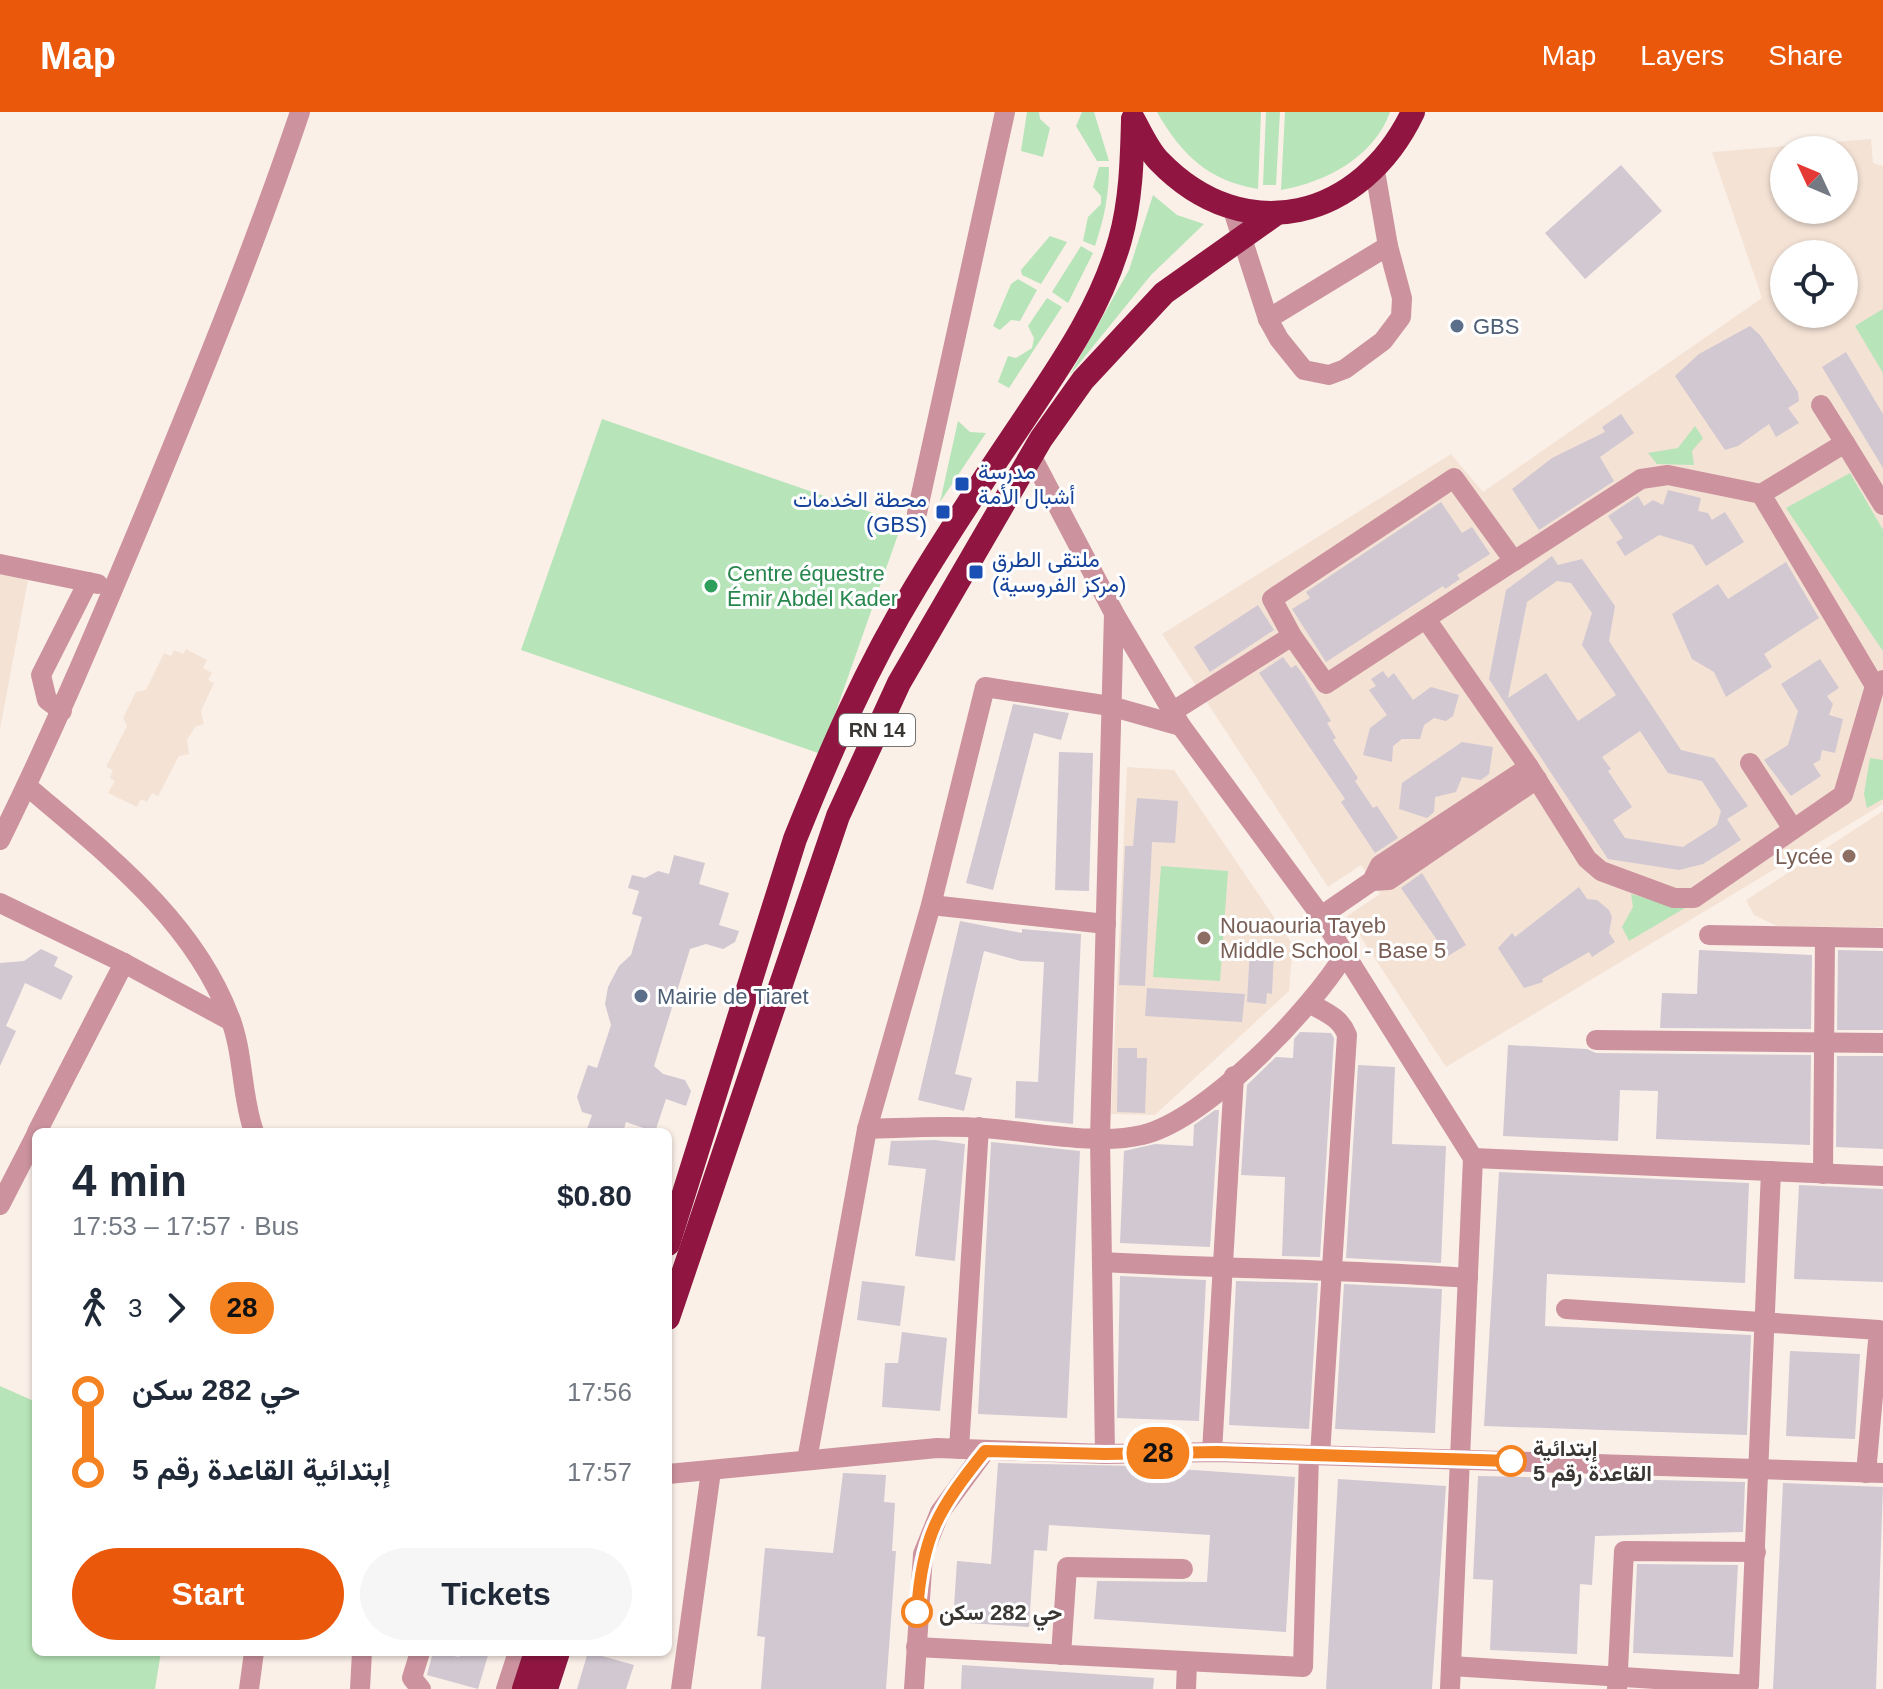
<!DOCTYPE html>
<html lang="en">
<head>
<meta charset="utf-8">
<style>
	body { margin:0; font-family:Helvetica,Vazirmatn,sans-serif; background:#f6f6f7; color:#1f2937; height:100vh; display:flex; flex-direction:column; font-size:30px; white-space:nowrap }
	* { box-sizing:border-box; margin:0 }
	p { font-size:26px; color:#747a83 }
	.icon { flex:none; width:44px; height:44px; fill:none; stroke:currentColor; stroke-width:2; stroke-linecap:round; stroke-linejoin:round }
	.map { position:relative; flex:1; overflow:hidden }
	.details { position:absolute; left:32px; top:1016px; width:640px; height:528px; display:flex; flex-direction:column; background:#fff; border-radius:12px; box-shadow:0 2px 6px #0004 }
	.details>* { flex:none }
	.badge { padding:0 16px; border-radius:26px; font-size:28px; line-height:52px }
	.needle { width:52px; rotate:314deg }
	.tools { position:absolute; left:1770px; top:24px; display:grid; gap:16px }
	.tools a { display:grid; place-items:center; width:88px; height:88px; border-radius:50%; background:#fff; box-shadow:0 2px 6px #0004; font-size:40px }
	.map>.badge { position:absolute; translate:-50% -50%; box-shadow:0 0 0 4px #fff }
	.legs { display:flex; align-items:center; gap:12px; height:88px; padding:0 40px; font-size:26px }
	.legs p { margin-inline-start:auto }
	.head { display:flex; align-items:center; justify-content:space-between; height:136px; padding:0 40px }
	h1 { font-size:44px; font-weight:700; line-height:60px }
	.action { display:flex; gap:16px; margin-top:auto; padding:16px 40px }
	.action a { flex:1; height:92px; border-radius:48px; background:#ea580c; color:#fff; font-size:32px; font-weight:700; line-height:92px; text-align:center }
	.action a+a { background:#f6f6f7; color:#1f2937 }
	ul { padding:0 40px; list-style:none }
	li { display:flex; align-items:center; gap:28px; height:80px; font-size:30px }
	li i { display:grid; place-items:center; width:12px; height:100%; margin:0 10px; background:currentColor }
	li i::after { content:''; width:20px; height:20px; margin:-10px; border:6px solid; border-radius:50%; background:#fff }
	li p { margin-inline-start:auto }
	li:first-child i { background:linear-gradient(#0000 50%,currentColor 0) }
	li:last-child i { background:linear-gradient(currentColor 50%,#0000 0) }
	header { display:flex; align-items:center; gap:48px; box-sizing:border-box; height:112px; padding:0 40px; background:#ea580c; color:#fff }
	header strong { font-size:38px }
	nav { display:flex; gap:44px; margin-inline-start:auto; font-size:28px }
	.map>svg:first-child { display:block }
	.built { fill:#f4e2d5; fill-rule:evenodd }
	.green { fill:#b7e4b8 }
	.building { fill:#d1c8d2; fill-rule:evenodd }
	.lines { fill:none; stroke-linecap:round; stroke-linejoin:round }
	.minor { stroke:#cc939e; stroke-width:20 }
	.highway { stroke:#901641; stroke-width:24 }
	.line-1-casing { stroke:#fff; stroke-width:18 }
	.line-1 { stroke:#f58220; stroke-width:12 }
	.service-dot { fill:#5c6f8a; stroke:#fff; stroke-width:3 }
	.transit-dot { fill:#1a4fb4; stroke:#fff; stroke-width:3 }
	.leisure-dot { fill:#2e9e5b; stroke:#fff; stroke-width:3 }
	.education-dot { fill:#8d6e63; stroke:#fff; stroke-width:3 }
	.stop-1-dot { fill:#fff; stroke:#f58220; stroke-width:4 }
	.labels { text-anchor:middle; stroke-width:6; stroke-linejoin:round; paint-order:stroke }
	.shield { fill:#fff; stroke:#757270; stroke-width:2 }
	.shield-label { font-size:20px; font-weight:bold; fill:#3a3633 }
	.service-label { font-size:22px; fill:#4e5e75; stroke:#fff; text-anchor:start }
	.transit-label { font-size:22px; fill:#164399; stroke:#fff; text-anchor:start }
	.leisure-label { font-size:22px; fill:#27864d; stroke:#fff; text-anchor:start }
	.education-label { font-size:22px; fill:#785e54; stroke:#fff; text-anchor:end }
	.stop-label { font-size:22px; font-weight:bold; fill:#3a3633; stroke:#fff; text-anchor:start }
</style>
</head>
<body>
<header>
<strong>Map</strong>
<nav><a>Map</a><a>Layers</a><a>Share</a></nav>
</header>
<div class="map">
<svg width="1883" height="1577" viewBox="0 0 1883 1577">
	<rect width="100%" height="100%" fill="#fbf0e8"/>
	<g class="built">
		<path d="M1871,27L1873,51L1883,54V692L1446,955L1347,804L1380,782L1372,769L1361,753L1328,775L1162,522L1451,342L1483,380L1762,186L1712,40ZM1784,38H1844V98H1784ZM1784,142H1844V202H1784Z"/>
		<path d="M0,462L28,468L0,617Z"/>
		<path d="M186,537L207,548L203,556L212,561L208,568L214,571L201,599L204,612L195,615L187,628L189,642L179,644L158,684L152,681L147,690L141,687L137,695L108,681L115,669L110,666L113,658L106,655L127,614L123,606L136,580L146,578L164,541L171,544L174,538L183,542Z"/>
		<path d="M1127,655L1174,658L1293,833L1289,879L1155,1003L1111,1002Z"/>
		<path d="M1883,699V815H1779L1754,803L1746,788Z"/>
	</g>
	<g class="green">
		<path d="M1027,0H1039L1040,7L1050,16L1043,45L1021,39Z"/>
		<path d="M1082,0H1094L1109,49H1097L1076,14Z"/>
		<path d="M1157,0H1261L1258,77C1208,69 1181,42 1157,0Z"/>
		<path d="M1266,0H1280L1276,73H1263Z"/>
		<path d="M1285,0H1390C1374,45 1326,70 1281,78Z"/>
		<path d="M1099,55H1109C1109,84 1104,107 1095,134L1083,129L1088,105L1101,92V84L1093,75Z"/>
		<path d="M1153,83L1177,103L1204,112L1151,163L1069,264L1129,158Z"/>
		<path d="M1050,124L1067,130L1041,172L1022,163L1021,158Z"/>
		<path d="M1081,134L1093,141L1068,191L1052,180Z"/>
		<path d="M1018,167L1037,178L1020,209L1011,208L1000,218L993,214L1011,172Z"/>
		<path d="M1047,186L1062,195L1009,276L998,270L1008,244L1016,246L1032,236L1034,226L1028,214Z"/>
		<path d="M1883,197V261L1855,214Z"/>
		<path d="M602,307L902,411L821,642L521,538Z"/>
		<path d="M958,309L970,320L986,321L940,390Z"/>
		<path d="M1695,314L1703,326L1692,339L1694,353L1657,352L1648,341L1678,336Z"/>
		<path d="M1850,361L1883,418V539L1786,396Z"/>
		<path d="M1870,646L1883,648V687L1867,696L1864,682Z"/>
		<path d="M1161,754L1228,759L1220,869L1153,865Z"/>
		<path d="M1631,782L1685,796L1629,829L1622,815L1633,795Z"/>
		<path d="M0,1274L36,1290V1540H161L155,1577H0Z"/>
	</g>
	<g class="building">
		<path d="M1621,53L1662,99L1585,167L1545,121Z"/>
		<path d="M1750,214L1760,223L1798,280L1799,289L1788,296L1799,311L1776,325L1769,312L1738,334L1725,338L1675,264L1699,242Z"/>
		<path d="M1846,240L1883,302V356L1822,255Z"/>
		<path d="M1621,302L1634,321L1600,345L1614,369L1539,418L1512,377L1552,346L1605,320L1602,315Z"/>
		<path d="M1668,378L1701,386L1698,399L1708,401L1712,408L1725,400L1744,430L1706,454L1693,433L1659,423L1625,444L1616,430L1623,426L1608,404L1638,384L1644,394L1653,388L1663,393Z"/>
		<path d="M1441,390L1462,421L1472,415L1490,442L1457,463L1460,467L1445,477L1443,474L1326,550L1292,497L1310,486L1306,480Z"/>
		<path d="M1552,444L1558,453L1582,447L1615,494L1609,529L1681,638L1714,646L1748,694L1727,707L1741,728L1703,752L1679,758L1608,747L1489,567L1506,478ZM1557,469L1571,471L1592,501L1582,533L1616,583L1578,609L1546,561L1508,586L1527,490ZM1640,619L1668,661L1702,669L1721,699L1717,713L1683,735L1625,726L1613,708L1632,695L1608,659L1611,657L1602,645Z"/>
		<path d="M1786,450L1819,506L1764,542L1772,555L1726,585L1714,560L1692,547L1672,502L1718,472L1728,487Z"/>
		<path d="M1258,493L1274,518L1210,560L1194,535Z"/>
		<path d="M1283,545L1291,556L1296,553L1304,564L1331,609L1327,611L1336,626L1333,628L1358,666L1355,669L1373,696L1377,694L1398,726L1375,741L1341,690L1345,687L1259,561Z"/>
		<path d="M1820,547L1839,576L1827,584L1833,592L1829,603L1843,607L1835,641L1822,638L1820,648L1813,652L1821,664L1791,684L1764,648L1788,633L1798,599L1781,572Z"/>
		<path d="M1383,559L1388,566L1394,561L1413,588L1431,575L1459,583L1453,604L1446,609L1434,606L1424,613L1420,627H1402L1393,634L1392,650L1363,643L1370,616L1387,603L1369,578L1376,574L1371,567Z"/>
		<path d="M1013,592L1069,601L1061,628L1034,621L993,778L966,771Z"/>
		<path d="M1462,630L1493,635L1489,662L1481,668L1462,665L1456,680L1435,685L1434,700L1427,706L1399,697L1402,671Z"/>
		<path d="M1059,640L1093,641L1089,779L1055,778Z"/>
		<path d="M1137,686L1178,689L1175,731L1152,730L1145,874L1119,873L1125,734H1133Z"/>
		<path d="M674,743L705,751L699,772L729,781L719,813L739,819L735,830L723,837L706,832L690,837L654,954L663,962L685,968L691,979L686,994L666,987L655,1020L626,1010L623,1020H586L592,1003L582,1000L577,985L588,953L597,956L611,913L605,892L608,875L619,854L631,843L642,805L632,802L639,779L628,776L632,763L645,766L658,759L669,762Z"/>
		<path d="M1422,761L1466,833L1448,844L1401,776Z"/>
		<path d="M1579,775L1587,787L1597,788L1609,798L1612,805L1609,821L1615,830L1592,845L1589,840L1542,867L1543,870L1524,876L1498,836L1512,821L1515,825Z"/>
		<path d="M960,809L1022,821V817L1081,822L1073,1012L1015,1006L1016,969L1038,970L1044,850L1021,849L984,839L955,962L972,966L964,999L918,988Z"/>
		<path d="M1250,836L1274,837L1272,882L1267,881L1266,892L1247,890Z"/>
		<path d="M41,837L58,845L54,854L73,864L61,888L25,871L6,914L16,919L0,954V851L24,849Z"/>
		<path d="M1699,838L1812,843L1811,917L1660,916L1662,881L1697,882Z"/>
		<path d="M1838,838L1883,839V918H1837Z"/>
		<path d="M1147,876L1245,882L1242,910L1145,904Z"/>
		<path d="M1300,920L1331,921L1334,926L1320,1145L1282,1144L1285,1065L1241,1063L1247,973L1276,945L1293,946L1294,927Z"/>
		<path d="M1508,933L1587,937L1596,941L1811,943L1810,1033L1656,1027L1658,979L1620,978L1618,1029L1503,1024Z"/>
		<path d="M1118,936H1137V946H1147L1145,1001L1117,1000Z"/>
		<path d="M1837,944H1883V1037L1836,1035Z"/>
		<path d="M1358,953L1395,955L1392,1032L1446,1034L1441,1151L1346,1146Z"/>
		<path d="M1215,998H1219L1210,1135L1120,1131L1124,1039L1155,1032L1193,1034L1194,1013Z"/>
		<path d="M935,1028L965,1032L955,1149L915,1144L926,1057L888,1053L891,1029Z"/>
		<path d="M991,1030L1080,1039L1067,1306L978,1302Z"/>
		<path d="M1499,1060L1749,1071L1745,1171L1547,1162L1545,1214L1751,1223L1747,1323L1484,1314Z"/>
		<path d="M1799,1073L1883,1077V1170L1794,1167Z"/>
		<path d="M1120,1164L1206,1168L1199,1309L1117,1306Z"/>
		<path d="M862,1169L905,1174L900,1214L857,1208Z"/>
		<path d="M1236,1169L1318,1171L1309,1317L1229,1313Z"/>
		<path d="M1344,1172L1442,1177L1435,1321L1335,1317Z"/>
		<path d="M902,1220L947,1226L940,1299L882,1295L885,1251H898Z"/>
		<path d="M1790,1239L1860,1242L1855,1327L1786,1324Z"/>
		<path d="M998,1351L1137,1354L1295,1365L1286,1520L1094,1507L1097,1469L1207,1470L1210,1423L1049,1413L1047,1439L1034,1438L1029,1515L953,1510L957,1449L991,1452Z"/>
		<path d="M843,1361L886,1363L884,1390L895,1391L892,1439H896L886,1577H761L765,1525L757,1524L765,1436L833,1441Z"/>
		<path d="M1478,1364L1745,1370L1743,1420L1595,1424L1592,1473L1580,1472L1577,1542L1490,1538L1493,1468L1473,1467Z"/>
		<path d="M1338,1367L1446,1374L1432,1577H1326Z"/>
		<path d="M1783,1371L1883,1375L1876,1577H1773Z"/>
		<path d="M1637,1452L1738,1453L1733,1545L1633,1541Z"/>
		<path d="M433,1540L459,1545L460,1540H489L478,1577L427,1563Z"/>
		<path d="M588,1540L634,1553L626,1577H577Z"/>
		<path d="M962,1553L1154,1566L1153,1577H961Z"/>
	</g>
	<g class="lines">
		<g class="minor">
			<path d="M1232,95L1268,207L1279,227L1304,258L1329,263L1345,257L1383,229L1401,205L1402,186L1388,134L1375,59"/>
			<path d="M1268,207L1388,134"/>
			<path d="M1821,293L1845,331"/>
			<path d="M1032,345L1114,501L1181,614L1321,804L1473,1046L1883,1064"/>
			<path d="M1761,382L1845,331L1883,393"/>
			<path d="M917,401L1005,0"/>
			<path d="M1514,449L1641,367L1668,363L1761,382L1875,574"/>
			<path d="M0,452L98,472"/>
			<path d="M1426,507L1529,655L1587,747L1601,759L1674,786H1694L1843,683L1875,574L1883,568"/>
			<path d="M1175,598L1292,524L1326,572L1514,449L1454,366L1272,487L1292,524"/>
			<path d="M62,599L47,588L41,563L88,470"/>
			<path d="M1750,651L1793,717"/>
			<path d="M27,674C105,741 193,807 230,906C244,942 241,984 254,1020"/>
			<path d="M0,728C53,621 99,511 145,401C200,268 254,136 300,0"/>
			<path d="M1372,769L1389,768L1537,667"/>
			<path d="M0,791L124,851L231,909"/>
			<path d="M931,793L1106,812"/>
			<path d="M1321,804L1372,769L1380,753L1529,655"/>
			<path d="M1709,823L1883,826"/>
			<path d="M1309,891C1325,900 1340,905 1347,923L1320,1343"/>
			<path d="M1596,928L1883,931"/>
			<path d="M867,1017C905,1016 945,1013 983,1016C1031,1019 1096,1034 1142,1023C1206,1008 1311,898 1345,842"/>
			<path d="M37,1020L124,851"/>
			<path d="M1823,1062L1825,825"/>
			<path d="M0,1093L36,1023"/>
			<path d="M1102,1150C1224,1157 1346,1157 1468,1166"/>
			<path d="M1566,1197L1879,1218L1866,1361"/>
			<path d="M959,1337L979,1015"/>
			<path d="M1212,1340L1234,964"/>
			<path d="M1105,1342L1100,1026L1114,501"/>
			<path d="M807,1348L867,1017L931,793L985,575L1110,594L1181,614"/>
			<path d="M668,1362L937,1336L1105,1342L1217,1340L1883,1361"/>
			<path d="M916,1535L1303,1555L1309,1343"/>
			<path d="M420,1540L412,1566L421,1577"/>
			<path d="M1061,1543L1067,1455L1183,1457"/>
			<path d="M1451,1554L1749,1573L1771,1059"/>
			<path d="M249,1577L254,1540"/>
			<path d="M360,1577L362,1540"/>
			<path d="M506,1577L518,1540"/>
			<path d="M681,1577L711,1359"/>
			<path d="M914,1577L923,1442L940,1400L985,1339"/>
			<path d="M1186,1577L1187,1551"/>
			<path d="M1450,1577L1473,1046"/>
			<path d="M1617,1577L1624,1439L1756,1440"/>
		</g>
		<g class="highway">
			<path d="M1133,7C1141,21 1148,38 1159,49C1245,138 1362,107 1413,0"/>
			<path d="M668,1132L795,727C830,640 866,556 915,476C947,423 982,370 1017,318C1057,258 1100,199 1120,128C1131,89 1132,47 1133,8"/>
			<path d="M668,1206L838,704L899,571L1041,327L1083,268L1164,181L1277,101"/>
			<path d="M524,1577L536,1540"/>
			<path d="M546,1577L558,1540"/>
		</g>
	</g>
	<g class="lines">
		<g class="line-1-casing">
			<path id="line-1" d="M917,1500C922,1423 938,1398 985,1339L1105,1342L1217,1340L1511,1349"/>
		</g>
		<use href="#line-1" class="line-1"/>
	</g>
	<g class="service-dot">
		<circle cx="1457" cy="214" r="8"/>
		<circle cx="641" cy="884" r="8"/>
	</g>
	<g class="transit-dot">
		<rect x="954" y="364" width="16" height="16" rx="4"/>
		<rect x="935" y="392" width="16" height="16" rx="4"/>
		<rect x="968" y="452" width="16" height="16" rx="4"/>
	</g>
	<circle class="leisure-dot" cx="711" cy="474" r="8"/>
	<g class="education-dot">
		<circle cx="1849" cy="744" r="8"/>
		<circle cx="1204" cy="826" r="8"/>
	</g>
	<g class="stop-1-dot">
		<circle cx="1511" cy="1349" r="14"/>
		<circle cx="917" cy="1500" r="14"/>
	</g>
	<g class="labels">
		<rect class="shield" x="839" y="602" width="76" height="32" rx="6"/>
		<g class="shield-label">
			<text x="877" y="625">RN 14</text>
		</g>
		<g class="service-label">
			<text x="1473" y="222">GBS</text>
			<text x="657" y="892">Mairie de Tiaret</text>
		</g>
		<g class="transit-label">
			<text x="978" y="367">مدرسة<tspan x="978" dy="25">أشبال الأمة</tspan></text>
			<text x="927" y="395" text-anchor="end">محطة الخدمات<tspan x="927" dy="25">(GBS)</tspan></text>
			<text x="992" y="455">ملتقى الطرق<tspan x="992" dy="25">(مركز الفروسية)</tspan></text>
		</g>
		<g class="leisure-label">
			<text x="727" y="469">Centre équestre<tspan x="727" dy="25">Émir Abdel Kader</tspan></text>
		</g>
		<g class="education-label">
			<text x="1833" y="752">Lycée</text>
			<text x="1220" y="821" text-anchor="start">Nouaouria Tayeb<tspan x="1220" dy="25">Middle School - Base 5</tspan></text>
		</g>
		<g class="stop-label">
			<text x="1533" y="1344">إبتدائية<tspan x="1533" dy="25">القاعدة رقم 5</tspan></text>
			<text x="939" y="1508">حي 282 سكن</text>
		</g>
	</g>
</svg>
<div class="tools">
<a><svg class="needle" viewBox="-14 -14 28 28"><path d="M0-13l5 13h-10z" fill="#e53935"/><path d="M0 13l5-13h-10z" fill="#747a83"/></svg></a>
<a><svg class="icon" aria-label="locate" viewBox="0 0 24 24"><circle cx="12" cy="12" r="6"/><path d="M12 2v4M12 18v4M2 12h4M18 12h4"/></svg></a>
</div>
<b class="badge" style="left:1158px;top:1341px;background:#f58220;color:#111">28</b>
<section class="details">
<div class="head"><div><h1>4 min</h1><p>17:53 – 17:57 · Bus</p></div><b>$0.80</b></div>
<div class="legs"><svg class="icon" aria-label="walk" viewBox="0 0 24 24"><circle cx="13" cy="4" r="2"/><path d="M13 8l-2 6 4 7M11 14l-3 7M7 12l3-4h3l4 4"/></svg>3<svg class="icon" aria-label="forward" viewBox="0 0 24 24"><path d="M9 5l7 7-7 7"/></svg><b class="badge" style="background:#f58220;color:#111">28</b></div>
<ul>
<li><i style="color:#f58220"></i><b>حي 282 سكن</b><p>17:56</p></li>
<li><i style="color:#f58220"></i><b>إبتدائية القاعدة رقم 5</b><p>17:57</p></li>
</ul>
<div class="action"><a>Start</a><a>Tickets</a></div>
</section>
</div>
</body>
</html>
